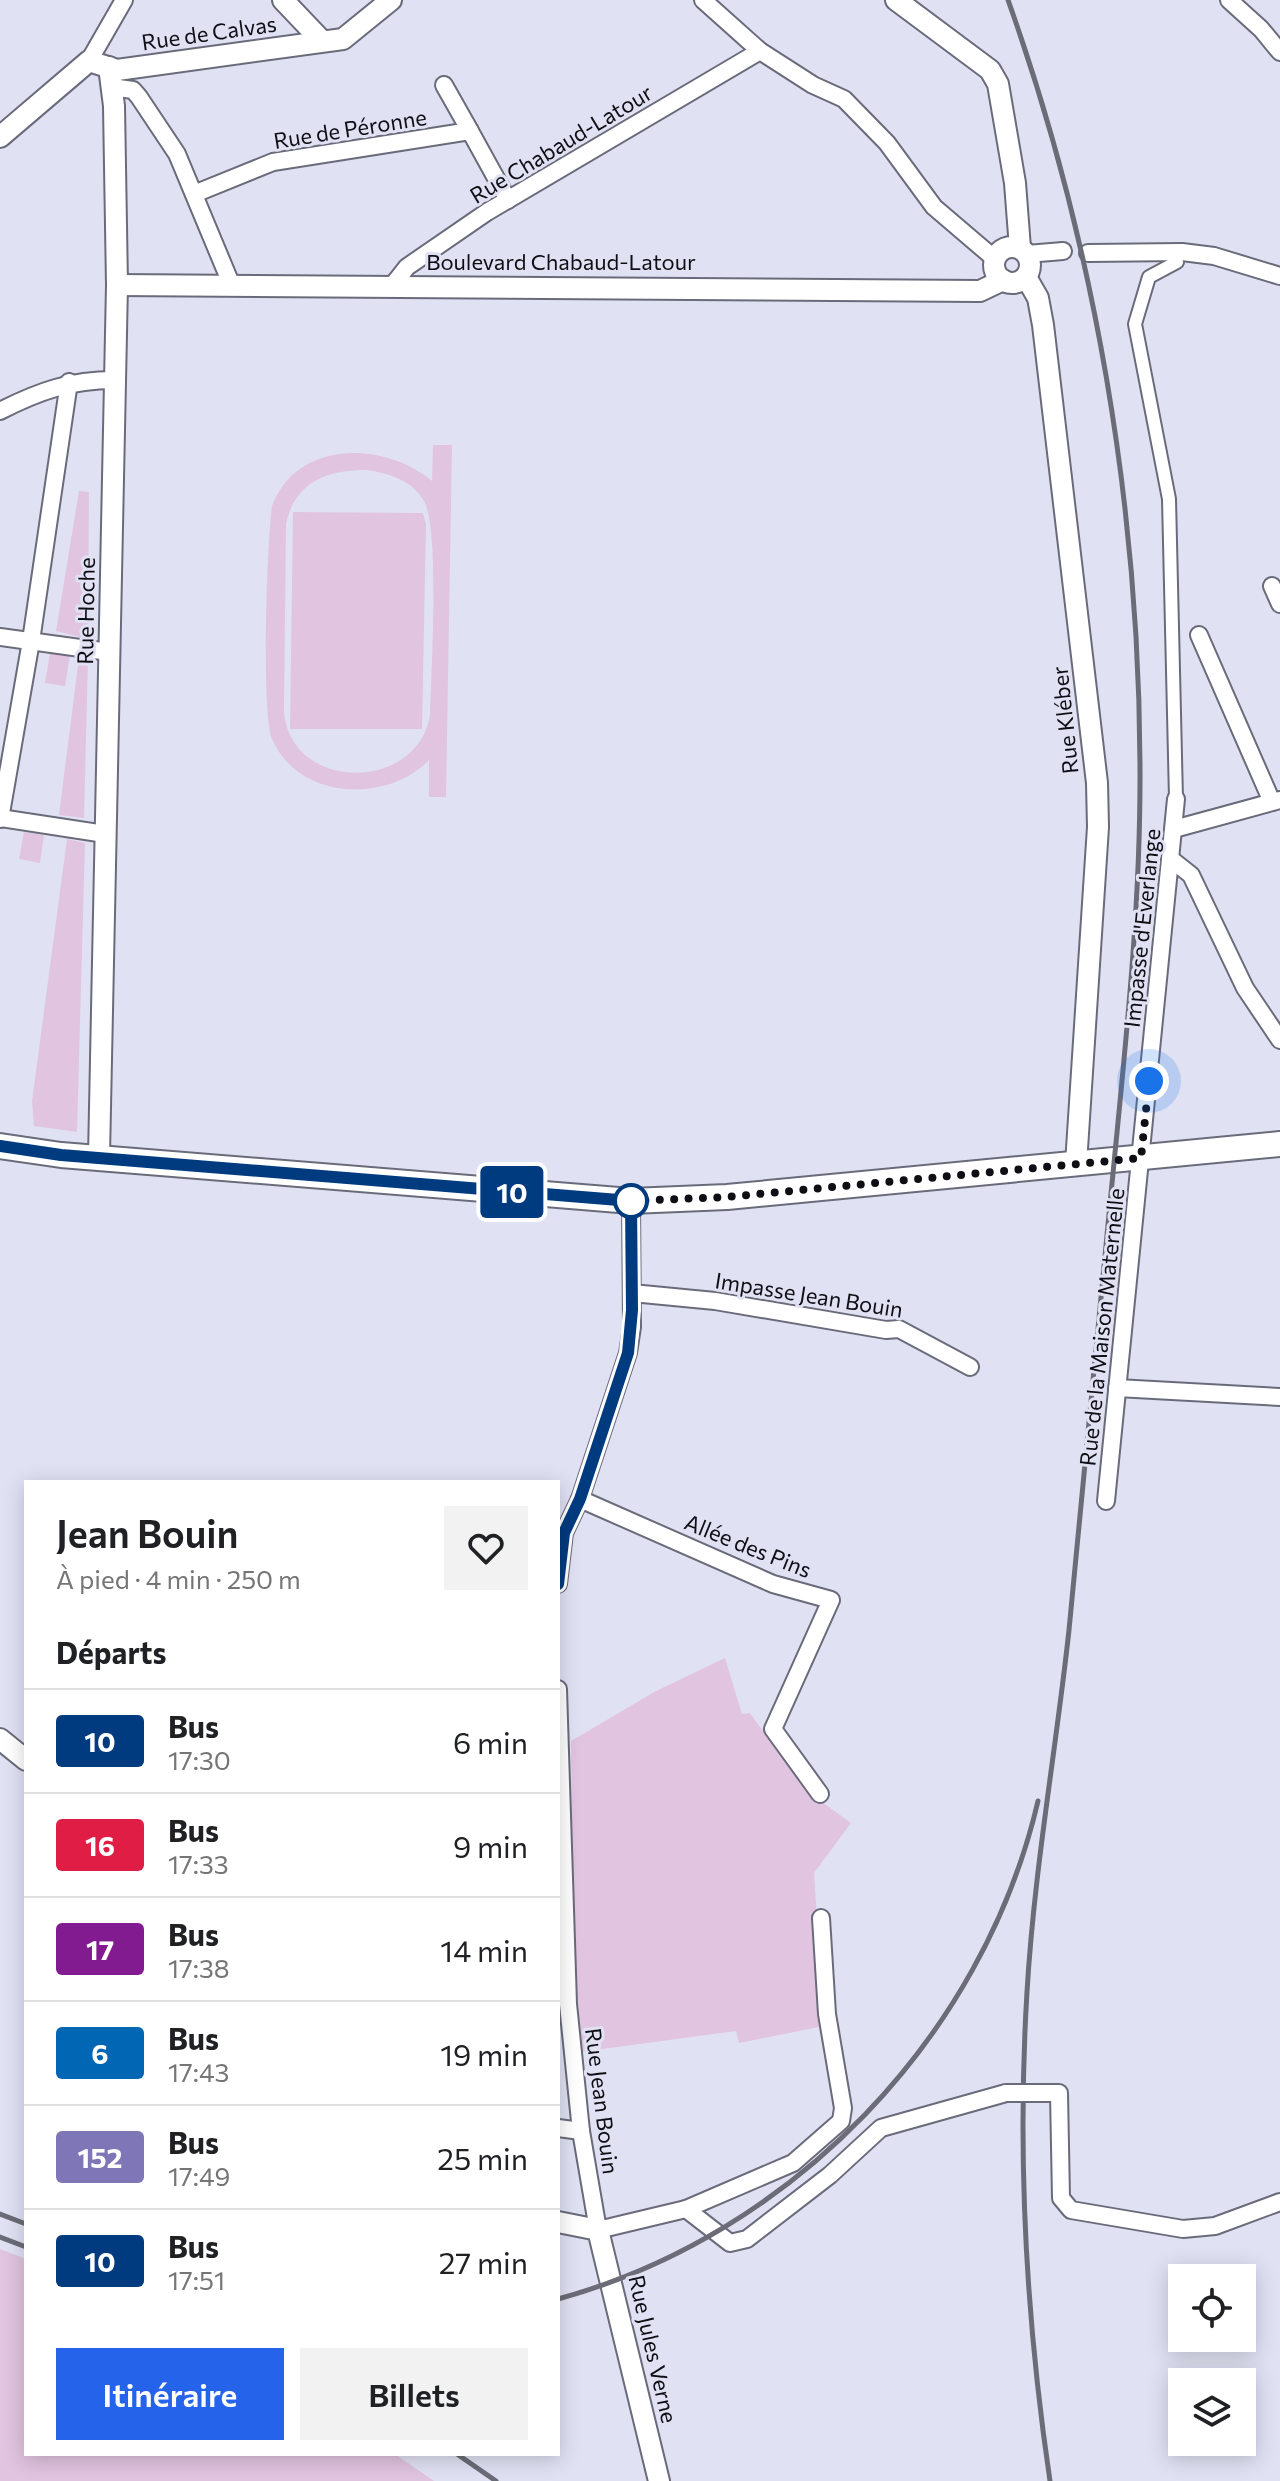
<!DOCTYPE html>
<html lang="fr">
<head>
<meta charset="utf-8">
<style>
	body { margin:0; font-family:Commissioner,sans-serif; background:#f2f2f2; color:#202124; height:100vh; display:flex; flex-direction:column; font-size:30px; white-space:nowrap }
	* { box-sizing:border-box; margin:0 }
	p { font-size:26px; color:#757577 }
	.icon { flex:none; width:44px; height:44px; fill:none; stroke:currentColor; stroke-width:2; stroke-linecap:round; stroke-linejoin:round }
	.map { position:relative; flex:1; overflow:hidden }
	.sheet { position:absolute; left:24px; top:1480px; width:536px; height:976px; display:flex; flex-direction:column; background:#fff; border-radius:0px; box-shadow:0 4px 20px #0003 }
	.sheet>* { flex:none }
	.badge { padding:0 16px; border-radius:6px; font-size:28px; line-height:52px }
	.buttons { position:absolute; left:1168px; top:2264px; display:grid; gap:16px }
	.buttons a { display:grid; place-items:center; width:88px; height:88px; border-radius:0px; background:#fff; box-shadow:0 4px 20px #0003; font-size:40px }
	.you { position:absolute; width:40px; height:40px; margin:-20px; border:6px solid #fff; border-radius:50%; background:#1a73e8; box-shadow:0 0 0 12px #1a73e833 }
	.map>.badge { position:absolute; translate:-50% -50%; box-shadow:0 0 0 4px #fff }
	h2 { padding:0 32px; font-size:30px; line-height:72px }
	.round { display:grid; place-items:center; flex:none; width:84px; height:84px; border-radius:0px; background:#f2f2f2 }
	.overview { display:flex; align-items:center; justify-content:space-between; height:136px; padding:0 32px }
	h1 { font-size:38px; font-weight:600; line-height:60px }
	.cta { display:flex; gap:16px; margin-top:auto; padding:16px 32px }
	.cta a { flex:1; height:92px; border-radius:0px; background:#2563eb; color:#fff; font-size:32px; font-weight:600; line-height:92px; text-align:center }
	.cta a+a { background:#f2f2f2; color:#202124 }
	ul { padding:0; list-style:none }
	li { display:flex; align-items:center; gap:24px; height:104px; padding:0 32px; border-top:2px solid #e0e0e0 }
	li div { flex:1 }
	li b { display:block; font-size:30px }
	li em { font-style:normal }
	li .badge { min-width:88px; font-weight:700; text-align:center }
	.map>svg:first-child { display:block }
	.green { fill:#e1c4e0; fill-rule:evenodd }
	.lines { fill:none; stroke-linecap:round; stroke-linejoin:round }
	.pedestrian-casing { stroke:#6a6b7a; stroke-width:16 }
	.minor-casing { stroke:#6a6b7a; stroke-width:20 }
	.tertiary-casing { stroke:#6a6b7a; stroke-width:24 }
	.secondary-casing { stroke:#6a6b7a; stroke-width:28 }
	.pedestrian { stroke:#fff; stroke-width:12 }
	.minor { stroke:#fff; stroke-width:16 }
	.tertiary { stroke:#fff; stroke-width:20 }
	.secondary { stroke:#fff; stroke-width:24 }
	.rail { stroke:#6b6c77; stroke-width:5 }
	.minor-bridge-casing { stroke:#6a6b7a; stroke-width:20; stroke-linecap:butt }
	.minor-bridge { stroke:#fff; stroke-width:16 }
	.line-casing { stroke:#fff; stroke-width:18 }
	.line { stroke:#003b80; stroke-width:12 }
	.walk { stroke:#0e0e14; stroke-width:8; stroke-dasharray:0 14.4 }
	.stop-dot { fill:#fff; stroke:#003b80; stroke-width:4 }
	.labels { text-anchor:middle; stroke-width:6; stroke-linejoin:round; paint-order:stroke }
	.street-label { font-size:22px; fill:#0e0e14; stroke:#e0e2f4 }
</style>
</head>
<body>
<div class="map">
<svg width="1280" height="2481" viewBox="0 0 1280 2481">
	<rect width="100%" height="100%" fill="#e0e2f4"/>
	<g class="green">
		<path d="M433,445H452L446,797H429V760C406,783 377,791 345,789C313,786 285,769 272,739C261,711 267,543 272,506C297,439 385,441 432,481ZM367,470C390,474 412,480 424,501C440,529 431,674 430,715C417,793 291,792 284,712L286,524C295,481 328,470 367,470Z"/>
		<path d="M79,491L89,492L88,639L56,631Z"/>
		<path d="M293,512L423,513L426,524L422,729H290Z"/>
		<path d="M50,653L70,655L65,686L45,683Z"/>
		<path d="M79,657L88,658L84,818L59,815Z"/>
		<path d="M24,832L44,835L40,863L19,859Z"/>
		<path d="M67,839L85,843L77,1132L34,1126L32,1101Z"/>
		<path d="M725,1658L742,1714L750,1713L804,1789L851,1823L814,1873L824,2026L739,2043L736,2031L580,2052L574,2020L571,1741L656,1691Z"/>
		<path d="M0,2249L26,2259V2454H395L434,2481H0Z"/>
	</g>
	<g class="lines">
		<g class="pedestrian-casing">
			<path id="pedestrian" d="M1176,799L1169,499L1135,324L1149,277L1177,262"/>
		</g>
		<g class="minor-casing">
			<g id="minor">
				<path d="M703,0L760,51L813,85L844,99L887,143L934,207L995,259"/>
				<path d="M1229,0L1261,29L1280,52"/>
				<path d="M89,61L124,0"/>
				<path d="M444,85L470,131"/>
				<path d="M111,87L133,90L139,97L177,154L232,286"/>
				<path d="M194,194L273,162L470,131L508,200"/>
				<path d="M1088,253L1182,252L1214,256L1280,276"/>
				<path d="M1027,254L1063,251"/>
				<path d="M392,286L407,267L487,212L760,51"/>
				<path d="M0,411C39,391 71,380 114,380"/>
				<path d="M1272,586L1280,604"/>
				<path d="M1199,635L1272,802"/>
				<path d="M0,637L109,652"/>
				<path d="M0,818L105,834"/>
				<path d="M0,819L31,641L69,382"/>
				<path d="M1174,829L1280,800"/>
				<path d="M1172,860L1191,875L1245,988L1280,1040"/>
				<path d="M632,1293L715,1301L886,1330L899,1329L970,1367"/>
				<path d="M1117,1388L1280,1397"/>
				<path d="M580,1499L773,1584L831,1600L773,1729L820,1794"/>
				<path d="M1106,1501L1176,799"/>
				<path d="M558,1584L564,1533L580,1499L628,1353L632,1327L631,1201"/>
				<path d="M558,1689L568,2004L581,2131L598,2230L686,2209L730,2243L747,2239L830,2175L881,2128L1006,2093"/>
				<path d="M1043,2093H1059L1061,2198L1071,2210L1183,2229L1215,2226L1280,2202"/>
				<path d="M558,2128L581,2131"/>
				<path d="M686,2209L793,2163L841,2121L843,2108L827,2014L821,1918"/>
			</g>
		</g>
		<g class="tertiary-casing">
			<g id="tertiary">
				<path d="M283,0L322,41"/>
				<path d="M896,0L990,70L998,84L1015,183L1020,248"/>
				<path d="M0,137L89,61L117,70L343,39L391,0"/>
				<circle cx="1012" cy="265" r="18"/>
				<path d="M1026,277L1038,298L1043,325L1097,783L1098,827L1076,1164"/>
				<path d="M117,285L980,291L1003,280"/>
				<path d="M99,1156L117,285L114,106L109,67"/>
				<path d="M0,1739L26,1760"/>
				<path d="M558,2222L598,2230L659,2481"/>
			</g>
		</g>
		<g class="secondary-casing">
			<path id="secondary" d="M0,1146L61,1155L631,1201L727,1197L1280,1144"/>
		</g>
		<use href="#pedestrian" class="pedestrian"/>
		<use href="#minor" class="minor"/>
		<use href="#tertiary" class="tertiary"/>
		<use href="#secondary" class="secondary"/>
		<g class="rail">
			<path d="M1008,0C1095,244 1139,506 1140,765C1141,912 1124,1058 1110,1204C1096,1346 1083,1488 1069,1630C1056,1750 1034,1871 1027,1992C1017,2156 1026,2319 1050,2481"/>
			<path d="M0,2214L26,2224"/>
			<path d="M0,2237L26,2247"/>
			<path d="M558,2299C792,2235 983,2037 1038,1801"/>
			<path d="M457,2454L496,2481"/>
		</g>
		<g class="minor-bridge-casing">
			<path id="minor-bridge" d="M1006,2093H1043"/>
		</g>
		<use href="#minor-bridge" class="minor-bridge"/>
	</g>
	<g class="lines">
		<g class="line-casing">
			<path id="line" d="M0,1146L61,1155L631,1201L632,1310L628,1353L580,1499L564,1533L558,1584"/>
		</g>
		<use href="#line" class="line"/>
		<path class="walk" d="M631,1201L727,1197L1141,1158L1149,1081"/>
	</g>
	<circle class="stop-dot" cx="631" cy="1201" r="16"/>
	<g class="labels">
		<g class="street-label">
			<text transform="translate(209 33) rotate(-8)" y="8">Rue de Calvas</text>
			<text transform="translate(350 129) rotate(-9)" y="8">Rue de Péronne</text>
			<text transform="translate(561 144) rotate(-31)" y="8">Rue Chabaud-Latour</text>
			<text x="561" y="270">Boulevard Chabaud-Latour</text>
			<text transform="translate(86 611) rotate(-89)" y="8">Rue Hoche</text>
			<text transform="translate(1065 720) rotate(-96)" y="8">Rue Kléber</text>
			<text transform="translate(1142 928) rotate(-84)" y="8">Impasse d'Everlange</text>
			<text transform="translate(809 1295) rotate(9)" y="8">Impasse Jean Bouin</text>
			<text transform="translate(1102 1327) rotate(-84)" y="8">Rue de la Maison Maternelle</text>
			<text transform="translate(748 1546) rotate(22)" y="8">Allée des Pins</text>
			<text transform="translate(602 2101) rotate(83)" y="8">Rue Jean Bouin</text>
			<text transform="translate(653 2349) rotate(77)" y="8">Rue Jules Verne</text>
		</g>
	</g>
</svg>
<div class="buttons">
<a><svg class="icon" aria-label="locate" viewBox="0 0 24 24"><circle cx="12" cy="12" r="6"/><path d="M12 2v4M12 18v4M2 12h4M18 12h4"/></svg></a>
<a><svg class="icon" aria-label="layers" viewBox="0 0 24 24"><path d="M12 4l9 5-9 5-9-5zM3 14l9 5 9-5"/></svg></a>
</div>
<div class="you" style="left:1149px;top:1081px"></div>
<b class="badge" style="left:512px;top:1192px;background:#003b80;color:#fff">10</b>
<section class="sheet">
<div class="overview"><div><h1>Jean Bouin</h1><p>À pied · 4 min · 250 m</p></div><a class="round"><svg class="icon" aria-label="heart" viewBox="0 0 24 24"><path d="M12 20l-8-8c-3-5 5-10 8-4 3-6 11-1 8 4z"/></svg></a></div>
<h2>Départs</h2>
<ul>
<li><span class="badge" style="background:#003b80;color:#fff">10</span><div><b>Bus</b><p>17:30</p></div><em>6 min</em></li>
<li><span class="badge" style="background:#df1d45;color:#fff">16</span><div><b>Bus</b><p>17:33</p></div><em>9 min</em></li>
<li><span class="badge" style="background:#821b8f;color:#fff">17</span><div><b>Bus</b><p>17:38</p></div><em>14 min</em></li>
<li><span class="badge" style="background:#0166b3;color:#fff">6</span><div><b>Bus</b><p>17:43</p></div><em>19 min</em></li>
<li><span class="badge" style="background:#7f76b7;color:#fff">152</span><div><b>Bus</b><p>17:49</p></div><em>25 min</em></li>
<li><span class="badge" style="background:#003b80;color:#fff">10</span><div><b>Bus</b><p>17:51</p></div><em>27 min</em></li>
</ul>
<div class="cta"><a>Itinéraire</a><a>Billets</a></div>
</section>
</div>
</body>
</html>
